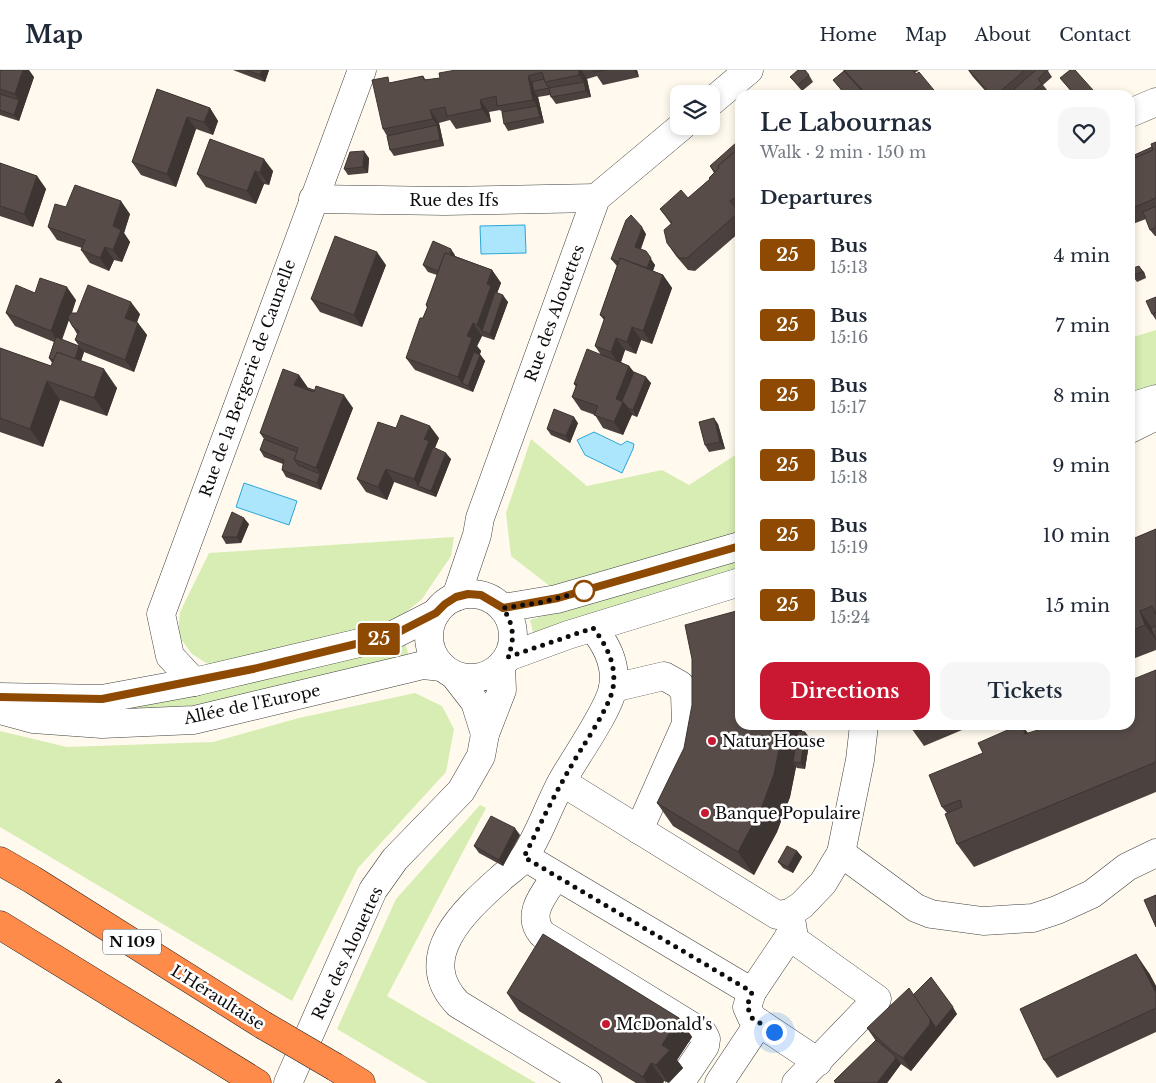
<!DOCTYPE html>
<html lang="en">
<head>
<meta charset="utf-8">
<style>
	body { margin:0; font-family:"Libre Baskerville",serif; background:#f6f6f7; color:#1f2937; height:100vh; display:flex; flex-direction:column; font-size:19px; white-space:nowrap }
	* { box-sizing:border-box; margin:0 }
	p { font-size:16px; color:#747a83 }
	.icon { flex:none; width:28px; height:28px; fill:none; stroke:currentColor; stroke-width:2; stroke-linecap:round; stroke-linejoin:round }
	.map { position:relative; flex:1; overflow:hidden }
	.panel { position:absolute; left:735px; top:20px; width:400px; height:640px; display:flex; flex-direction:column; background:#fff; border-radius:15px; box-shadow:0 2px 8px #0003 }
	.panel>* { flex:none }
	.badge { padding:0 10px; border-radius:4px; font-size:18px; line-height:32px }
	.fabs { position:absolute; left:670px; top:15px; display:grid; gap:10px }
	.fabs a { display:grid; place-items:center; width:50px; height:50px; border-radius:10px; background:#fff; box-shadow:0 2px 8px #0003; font-size:25px }
	.you { position:absolute; width:25px; height:25px; margin:-12px; border:4px solid #fff; border-radius:50%; background:#1a73e8; box-shadow:0 0 0 8px #1a73e833 }
	.map>.badge { position:absolute; translate:-50% -50%; box-shadow:0 0 0 2px #fff }
	h2 { padding:0 25px; font-size:19px; line-height:45px }
	.round { display:grid; place-items:center; flex:none; width:52px; height:52px; border-radius:15px; background:#f6f6f7 }
	.summary { display:flex; align-items:center; justify-content:space-between; height:85px; padding:0 25px }
	h1 { font-size:24px; font-weight:600; line-height:38px }
	.primary-button { display:flex; gap:10px; margin-top:auto; padding:10px 25px }
	.primary-button a { flex:1; height:58px; border-radius:15px; background:#ca1833; color:#fff; font-size:20px; font-weight:600; line-height:58px; text-align:center }
	.primary-button a+a { background:#f6f6f7; color:#1f2937 }
	ul { padding:0; list-style:none }
	li { display:flex; align-items:center; gap:15px; height:70px; padding:0 25px }
	li div { flex:1 }
	li b { display:block; font-size:19px }
	li em { font-style:normal }
	li .badge { min-width:55px; font-weight:700; text-align:center }
	header { display:flex; align-items:center; gap:30px; box-sizing:border-box; height:70px; padding:0 25px; background:#fff; border-bottom:1px solid #e0e1e3 }
	header strong { font-size:24px }
	nav { display:flex; gap:28px; margin-inline-start:auto; font-size:18px }
	.map>svg:first-child { display:block }
	.green { fill:#d7edb3 }
	.water { fill:#ace6fc; stroke:#2ca6d9 }
	.lines { fill:none; stroke-linecap:round; stroke-linejoin:round }
	.minor-casing { stroke:#404040; stroke-width:29 }
	.highway-casing { stroke:#1e1e1e; stroke-width:29 }
	.minor { stroke:#fff; stroke-width:28 }
	.highway { stroke:#ff8b4b; stroke-width:28 }
	.highway-bridge-casing { stroke:#1e1e1e; stroke-width:29; stroke-linecap:butt }
	.highway-bridge { stroke:#ff8b4b; stroke-width:28 }
	.wall { fill:#4b413e; fill-rule:evenodd }
	.shaded-wall { fill:#3d3532 }
	.building { fill:#574c48; stroke:#3d3532 }
	.line-casing { stroke:#fff; stroke-width:11 }
	.line { stroke:#8e4a02; stroke-width:8 }
	.walk { stroke:#0d0d0d; stroke-width:5; stroke-dasharray:0 9 }
	.stop-dot { fill:#fff; stroke:#8e4a02; stroke-width:2.5 }
	.poi-dot { fill:#ca1833; stroke:#fff; stroke-width:2 }
	.labels { text-anchor:middle; stroke-width:5; stroke-linejoin:round; paint-order:stroke }
	.shield { fill:#fff; stroke:#565656; stroke-width:1 }
	.shield-label { font-size:15px; font-weight:bold; fill:#0d0d0d }
	.street-label { font-size:16px; fill:#0d0d0d; stroke:#fff }
	.poi-label { font-size:16px; fill:#0d0d0d; stroke:#fff; text-anchor:start }
</style>
</head>
<body>
<header>
<strong>Map</strong>
<nav><a>Home</a><a>Map</a><a>About</a><a>Contact</a></nav>
</header>
<div class="map">
<svg width="1156" height="1013" viewBox="0 0 1156 1013">
	<rect width="100%" height="100%" fill="#fffaed"/>
	<g class="green">
		<path d="M1156,260V315L1130,324V268Z"/>
		<path d="M531,369L587,416L662,400L689,415L740,382V463L551,517L511,486L506,443Z"/>
		<path d="M454,467L451,486L422,529L396,550L211,596L192,584L178,565L180,542L209,483Z"/>
		<path d="M740,487V502L534,566L530,550Z"/>
		<path d="M405,573L409,586L195,638L106,644Z"/>
		<path d="M415,623L442,636L454,659L446,702L358,798L292,931L0,757V661L67,677L213,672L299,648Z"/>
		<path d="M480,735L486,738L387,926L536,1013H428L337,959L396,829Z"/>
	</g>
	<g class="water">
		<path d="M525,155L526,183L481,184L480,156Z"/>
		<path d="M594,362L621,375L627,371L634,374L633,379L622,403L585,385L577,370Z"/>
		<path d="M244,413L297,431L289,455L236,437Z"/>
	</g>
	<g class="lines">
		<g class="minor-casing">
			<g id="minor">
				<path d="M711,32L749,0"/>
				<path d="M1130,43L1156,32"/>
				<path d="M313,129L445,131L596,128"/>
				<path d="M1130,337L1156,329"/>
				<path d="M1130,359L1156,346"/>
				<circle cx="471" cy="566" r="42"/>
				<path d="M456,527L477,465L480,448L596,128L682,56"/>
				<path d="M503,538L557,529L740,476"/>
				<path d="M508,587L568,565L740,512"/>
				<path d="M454,605L475,632L485,664"/>
				<path d="M194,612L170,586L161,544L362,0"/>
				<path d="M613,618L664,606L680,615L685,624L686,654L639,760"/>
				<path d="M0,627L102,629L194,612L393,565L436,543"/>
				<path d="M0,640L33,649L102,654L194,650L407,599L423,595L442,597"/>
				<path d="M562,712L777,845L790,843L802,835L823,813L841,783L860,690L864,655"/>
				<path d="M841,783L916,838L931,844L983,851L1033,848L1057,840L1092,824L1127,797L1156,783"/>
				<path d="M525,787L752,922L793,861L790,843"/>
				<path d="M556,806C545,823 525,844 542,864L703,963L706,969L705,976L680,1013"/>
				<path d="M789,866L877,929L796,1013"/>
				<path d="M752,922L747,937L752,948L818,992"/>
				<path d="M288,1013L373,820L395,789L461,721L481,686L485,664L502,620L501,596"/>
				<path d="M588,1013L458,934C413,888 464,841 500,809C507,802 519,795 525,786C540,763 549,735 562,711C574,689 610,639 613,617C617,595 606,574 593,558"/>
				<path d="M719,1013L759,953"/>
			</g>
		</g>
		<g class="highway-casing">
			<g id="highway">
				<path d="M0,791L33,810L263,955"/>
				<path d="M0,855L257,1013"/>
				<path d="M335,997L361,1013"/>
			</g>
		</g>
		<use href="#minor" class="minor"/>
		<use href="#highway" class="highway"/>
		<g class="highway-bridge-casing">
			<path id="highway-bridge" d="M263,955L335,997"/>
		</g>
		<use href="#highway-bridge" class="highway-bridge"/>
	</g>
	<g class="wall">
		<path d="M0,0L34,7L19,51L0,45Z"/>
		<path d="M233,0H269L265,12Z"/>
		<path d="M456,0H637L639,7L603,15L597,6L587,9L591,27L556,34L551,27L550,25L538,27L544,53L508,61L504,54L502,42L500,40L489,42L491,52L456,59L450,50L439,53L444,76L394,86L390,80L387,66L383,59L392,13L423,6L426,10L440,8Z"/>
		<path d="M843,0H919L915,3L938,25H845L833,10L844,1Z"/>
		<path d="M968,0H1049L1048,1L1052,7L1043,15L1047,20L1040,25H989L973,7Z"/>
		<path d="M809,5L813,12L802,21L790,7Z"/>
		<path d="M1060,8L1093,20L1096,25H1074Z"/>
		<path d="M157,19L210,38L218,51L213,65L196,59L176,117L141,105L132,92Z"/>
		<path d="M210,69L273,101L269,115L264,114L256,134L206,117L197,104Z"/>
		<path d="M1156,72V166H1155L1150,160L1146,149L1130,155V87L1152,77Z"/>
		<path d="M740,74V162L695,201L688,200L676,186L667,173L671,154L660,139L688,128L710,109L714,103L710,96Z"/>
		<path d="M369,88L368,103L348,105L344,99Z"/>
		<path d="M0,93L37,106L46,119L33,157L0,146Z"/>
		<path d="M66,137L130,144L124,163L130,172L122,192L114,190L109,201L90,193L81,180L82,178L57,170L48,157Z"/>
		<path d="M646,164L641,179L655,195L653,201L663,205L672,218L652,274L641,270L636,284L625,280L621,292L629,296L634,302L651,313L637,347L632,345L623,365L603,358L595,345L581,340L572,327L576,317L574,314L601,285L595,276L604,250L600,245L617,196L616,195L611,189Z"/>
		<path d="M455,185V186L492,200L501,213L497,223L508,232L494,270L482,266L477,276L481,281L480,284L485,291L473,322L415,300L406,288L427,238L426,235L437,205L428,202L423,195Z"/>
		<path d="M386,195L362,257L320,242L311,229Z"/>
		<path d="M1130,200L1144,202L1146,208L1137,212L1132,205Z"/>
		<path d="M35,223L76,230L72,243L140,244L137,252L147,265L134,302L84,282L81,291L117,318L107,346L60,330L43,377L0,362V278L51,296L52,293L49,288L54,272L15,256L6,243ZM69,250L77,264L75,270L79,276L62,270Z"/>
		<path d="M1156,227V250L1152,244Z"/>
		<path d="M299,305L308,318L353,338L321,420L286,407L282,400L283,394L264,387L260,380L264,369L260,363Z"/>
		<path d="M578,353L570,373L551,365L547,359Z"/>
		<path d="M718,354L725,379L709,382L705,375Z"/>
		<path d="M439,368L435,378L451,389L436,427L394,412L387,430L366,422L357,409Z"/>
		<path d="M249,454L241,473L226,474L222,467Z"/>
		<path d="M1156,459V580L1130,590V470Z"/>
		<path d="M1156,600V722L974,797L957,774L947,743L942,737L983,683L1022,655L1028,663L1130,655L1135,620Z"/>
		<path d="M802,655V661L810,668L805,699L797,698L796,697L790,727L777,762L754,805L673,756L657,733Z"/>
		<path d="M909,655H974L924,676Z"/>
		<path d="M520,765L503,796L479,783L474,776Z"/>
		<path d="M797,781L802,787L793,803L783,798L778,792Z"/>
		<path d="M1149,903L1156,916V962L1057,1008L1044,990Z"/>
		<path d="M507,923L679,948L692,967L677,990L683,998L669,1013L664,1011L663,1013H636L519,941Z"/>
		<path d="M913,925L957,944L911,1001L901,994L887,1013H835L834,1011L876,971L867,958Z"/>
	</g>
	<g class="shaded-wall">
		<path d="M23,0H29L34,7L19,51L14,45L19,30L15,24Z"/>
		<path d="M262,0H269L265,12L260,5Z"/>
		<path d="M579,0H581L587,9L591,27L586,21L584,12L579,5Z"/>
		<path d="M634,0H637L639,7Z"/>
		<path d="M528,6L537,19L534,21L538,27L544,53L540,47L537,36L533,30Z"/>
		<path d="M480,30L489,42L491,52L482,39Z"/>
		<path d="M210,38L218,51L213,65L204,52Z"/>
		<path d="M430,40L439,53L444,76L440,70L437,55L433,49Z"/>
		<path d="M187,47L196,59L176,117L167,104Z"/>
		<path d="M364,81L369,88L368,103L363,97Z"/>
		<path d="M264,89L273,101L269,115L260,103Z"/>
		<path d="M255,101L264,114L256,134L247,121Z"/>
		<path d="M37,106L46,119L33,157L24,144Z"/>
		<path d="M121,131L130,144L124,163L130,172L122,192L113,180V156Z"/>
		<path d="M642,157L646,164L639,183L635,177Z"/>
		<path d="M105,177L114,190L109,201L100,188Z"/>
		<path d="M451,179L455,185L449,210L444,203Z"/>
		<path d="M646,181L655,195L650,208L645,202Z"/>
		<path d="M377,182L386,195L362,257L354,245Z"/>
		<path d="M1139,196L1144,202L1146,208L1142,202Z"/>
		<path d="M492,200L501,213L482,261L477,255L487,214Z"/>
		<path d="M663,205L672,218L652,274L643,261Z"/>
		<path d="M67,217L76,230L60,274L51,261Z"/>
		<path d="M503,225L508,232L494,270L490,264Z"/>
		<path d="M131,232L140,244L134,260L125,248Z"/>
		<path d="M138,253L147,265L134,302L125,290Z"/>
		<path d="M473,253L482,266L477,276L481,281L468,316L462,313L458,307L467,266Z"/>
		<path d="M632,257L641,270L636,284L627,272Z"/>
		<path d="M616,268L625,280L620,295L611,282Z"/>
		<path d="M79,276L84,282L77,303L72,296Z"/>
		<path d="M480,285L485,291L473,322L468,316Z"/>
		<path d="M629,296L638,308L627,336L632,344L623,365L614,352L616,329Z"/>
		<path d="M104,299L117,318L107,346L94,328Z"/>
		<path d="M299,305L308,318L305,324L294,315Z"/>
		<path d="M646,307L651,313L637,347L633,340Z"/>
		<path d="M47,311L60,330L43,377L30,359Z"/>
		<path d="M344,325L353,338L325,410L316,398Z"/>
		<path d="M574,347L578,353L570,373L566,366Z"/>
		<path d="M714,348L718,354L725,379L720,372Z"/>
		<path d="M430,356L439,368L418,416L414,409L424,369Z"/>
		<path d="M446,383L451,389L436,427L431,421Z"/>
		<path d="M386,399L394,412L387,430L378,417Z"/>
		<path d="M320,404L325,410L321,420L317,413Z"/>
		<path d="M244,448L249,454L241,473L237,467Z"/>
		<path d="M1140,541L1156,564V570L1145,555Z"/>
		<path d="M784,655H802V667L793,692L796,697L790,727L777,762L754,805L738,782Z"/>
		<path d="M1022,655L1037,677L1025,664Z"/>
		<path d="M805,662L810,668L805,699L801,693Z"/>
		<path d="M515,758L520,765L503,796L499,790Z"/>
		<path d="M797,781L802,787L793,803L788,797Z"/>
		<path d="M1136,884L1149,903L1156,916V923Z"/>
		<path d="M953,937L957,944L911,1001L903,988L930,949Z"/>
		<path d="M679,948L692,967L677,990L683,998L668,1013L656,995L662,975Z"/>
		<path d="M896,988L901,994L887,1013H877Z"/>
		<path d="M651,993L664,1011L663,1013H647L643,1007Z"/>
	</g>
	<g class="building">
		<path d="M0,0H23L15,24L0,19Z"/>
		<path d="M246,0H262L260,5Z"/>
		<path d="M456,0H579V5L545,12L542,2L528,6L533,30L497,36L496,26L480,30L482,39L447,46L445,37L430,40L433,49L383,59L372,10L388,7L389,13L423,6L424,10L440,8L439,3Z"/>
		<path d="M594,0H605L594,2Z"/>
		<path d="M798,0H805L809,5L798,15L790,7Z"/>
		<path d="M844,0H912L916,4L919,2L938,25H872L869,22L867,25Z"/>
		<path d="M969,0H1025L996,25H991Z"/>
		<path d="M1036,0H1047L1038,9L1042,14L1028,25H1019L1014,19Z"/>
		<path d="M1070,0H1075L1093,20L1088,25H1075L1060,8Z"/>
		<path d="M844,1L862,21L858,25H846L833,10Z"/>
		<path d="M544,9L545,12L549,18L534,21L532,12Z"/>
		<path d="M584,12L586,21L551,27L549,18Z"/>
		<path d="M157,19L210,38L204,52L187,47L167,104L132,92Z"/>
		<path d="M0,24L19,30L14,45L0,40Z"/>
		<path d="M537,36L540,47L504,54L502,42Z"/>
		<path d="M437,55L440,70L390,80L387,66Z"/>
		<path d="M210,69L264,89L260,103L255,101L247,121L197,104Z"/>
		<path d="M737,72L740,74V77L718,96L719,98L715,102L710,96Z"/>
		<path d="M1156,72V128L1130,139V90L1153,80L1151,74Z"/>
		<path d="M740,77V124L730,131L739,142L687,188H679L667,173L664,160L672,153L660,139L681,120L688,128L710,109L709,108L719,98L718,96Z"/>
		<path d="M1152,77L1153,80L1130,90V87Z"/>
		<path d="M364,81L363,97L344,99L350,82Z"/>
		<path d="M0,93L37,106L24,144L0,136Z"/>
		<path d="M75,115L121,131L113,156L121,160L113,180L105,177L100,188L81,180L85,170L48,157L55,134L66,137Z"/>
		<path d="M1156,136V157L1150,160L1143,142Z"/>
		<path d="M631,145L642,157L635,177L646,181L651,188L647,198L620,188L619,192L611,189L626,150Z"/>
		<path d="M335,166L377,182L354,245L311,229Z"/>
		<path d="M433,171L451,179L449,184L445,183L438,201L423,195Z"/>
		<path d="M445,183L492,200L487,214L491,216L477,255L473,253L467,266L472,268L458,307L406,288L420,248H423L428,236L426,235Z"/>
		<path d="M620,188L663,205L643,261L632,257L627,272L616,268L611,282L595,276L605,247L600,245Z"/>
		<path d="M1139,196L1142,202L1132,205L1130,199Z"/>
		<path d="M40,208L67,217L51,261L6,243L16,215L35,223Z"/>
		<path d="M88,215L131,232L125,248L138,253L125,290L75,270L79,261L73,257L68,248L70,243H77Z"/>
		<path d="M495,222L503,225L490,264L482,261Z"/>
		<path d="M1156,227V242L1152,244L1146,231Z"/>
		<path d="M56,267L79,276L75,289L57,282L54,290L49,288Z"/>
		<path d="M0,278L51,296L57,282L104,299L94,328L47,311L30,359L0,348Z"/>
		<path d="M587,279L629,296L616,329L623,332L614,352L594,345L598,336L572,327L577,314H574Z"/>
		<path d="M474,282L480,285L468,316L462,313Z"/>
		<path d="M283,299L299,305L294,315L314,322L316,316L344,325L316,398L294,389L298,378L260,363Z"/>
		<path d="M634,302L646,307L633,340L628,338L623,332L622,331Z"/>
		<path d="M302,316L314,320V322L301,317Z"/>
		<path d="M554,339L574,347L566,366L547,359Z"/>
		<path d="M401,345L430,356L424,369L429,371L414,409L386,399L378,417L357,409L378,352L396,358Z"/>
		<path d="M714,348L720,372L705,375L699,352Z"/>
		<path d="M264,369L297,382L294,389L298,395L320,404L317,413L282,400L284,390L260,380Z"/>
		<path d="M433,377L446,383L431,421L418,416Z"/>
		<path d="M232,442L244,448L237,467H222Z"/>
		<path d="M1156,459V545L1152,536L1140,541L1145,555L1130,561V470Z"/>
		<path d="M740,540V655H784L774,704L761,739L738,782L657,733L684,678L692,635V589L685,555Z"/>
		<path d="M1156,556V570L1151,558Z"/>
		<path d="M1156,600V692L957,774L945,744L962,737L960,730L942,737L929,705L983,683L978,673L1019,655H1022L1025,664L1038,660L1035,655H1130V623L1135,620L1131,610Z"/>
		<path d="M798,661L805,662L801,693L793,692Z"/>
		<path d="M491,746L515,758L499,790L474,776Z"/>
		<path d="M787,776L797,781L788,797L778,792Z"/>
		<path d="M1156,825V857L1144,830Z"/>
		<path d="M543,864L679,948L662,975L670,980L656,995L651,993L643,1007L507,923Z"/>
		<path d="M1136,884L1156,923V938L1044,990L1020,939Z"/>
		<path d="M931,907L953,937L934,960L935,956L913,925Z"/>
		<path d="M909,918L930,949V954L903,988L892,981L867,958Z"/>
		<path d="M876,970L893,984L896,988L877,1013H836L834,1011Z"/>
		<path d="M59,1009L62,1013H55Z"/>
	</g>
	<g class="lines">
		<g class="line-casing">
			<path id="line" d="M0,627L102,629L253,599L393,565L436,543L445,534L456,527L468,524L481,525L503,538L558,528L740,476"/>
		</g>
		<use href="#line" class="line"/>
		<path class="walk" d="M584,521L543,532L503,538C514,555 515,569 508,587L593,558C606,574 617,595 613,618C609,639 581,678 570,698C553,727 539,757 524,787L752,922L747,936L752,948L774,962"/>
	</g>
	<circle class="stop-dot" cx="584" cy="521" r="10"/>
	<g class="poi-dot">
		<circle cx="712" cy="671" r="5"/>
		<circle cx="705" cy="743" r="5"/>
		<circle cx="606" cy="954" r="5"/>
	</g>
	<g class="labels">
		<rect class="shield" x="103" y="859.5" width="58" height="25" rx="4"/>
		<g class="shield-label">
			<text x="132" y="877">N 109</text>
		</g>
		<g class="street-label">
			<text x="454" y="136">Rue des Ifs</text>
			<text transform="translate(554 243) rotate(-70)" y="6">Rue des Alouettes</text>
			<text transform="translate(247 308) rotate(-70)" y="6">Rue de la Bergerie de Caunelle</text>
			<text transform="translate(252 634) rotate(-12)" y="6">Allée de l'Europe</text>
			<text transform="translate(347 883) rotate(-65)" y="6">Rue des Alouettes</text>
			<text transform="translate(218 927) rotate(32)" y="6">L'Héraultaise</text>
		</g>
		<g class="poi-label">
			<text x="722" y="677">Natur House</text>
			<text x="715" y="749">Banque Populaire</text>
			<text x="616" y="960">McDonald's</text>
		</g>
	</g>
</svg>
<div class="fabs">
<a><svg class="icon" aria-label="layers" viewBox="0 0 24 24"><path d="M12 4l9 5-9 5-9-5zM3 14l9 5 9-5"/></svg></a>
</div>
<div class="you" style="left:774px;top:962px"></div>
<b class="badge" style="left:379px;top:569px;background:#8e4a02;color:#fff">25</b>
<section class="panel">
<div class="summary"><div><h1>Le Labournas</h1><p>Walk · 2 min · 150 m</p></div><a class="round"><svg class="icon" aria-label="heart" viewBox="0 0 24 24"><path d="M12 20l-8-8c-3-5 5-10 8-4 3-6 11-1 8 4z"/></svg></a></div>
<h2>Departures</h2>
<ul>
<li><span class="badge" style="background:#8e4a02;color:#fff">25</span><div><b>Bus</b><p>15:13</p></div><em>4 min</em></li>
<li><span class="badge" style="background:#8e4a02;color:#fff">25</span><div><b>Bus</b><p>15:16</p></div><em>7 min</em></li>
<li><span class="badge" style="background:#8e4a02;color:#fff">25</span><div><b>Bus</b><p>15:17</p></div><em>8 min</em></li>
<li><span class="badge" style="background:#8e4a02;color:#fff">25</span><div><b>Bus</b><p>15:18</p></div><em>9 min</em></li>
<li><span class="badge" style="background:#8e4a02;color:#fff">25</span><div><b>Bus</b><p>15:19</p></div><em>10 min</em></li>
<li><span class="badge" style="background:#8e4a02;color:#fff">25</span><div><b>Bus</b><p>15:24</p></div><em>15 min</em></li>
</ul>
<div class="primary-button"><a>Directions</a><a>Tickets</a></div>
</section>
</div>
</body>
</html>
